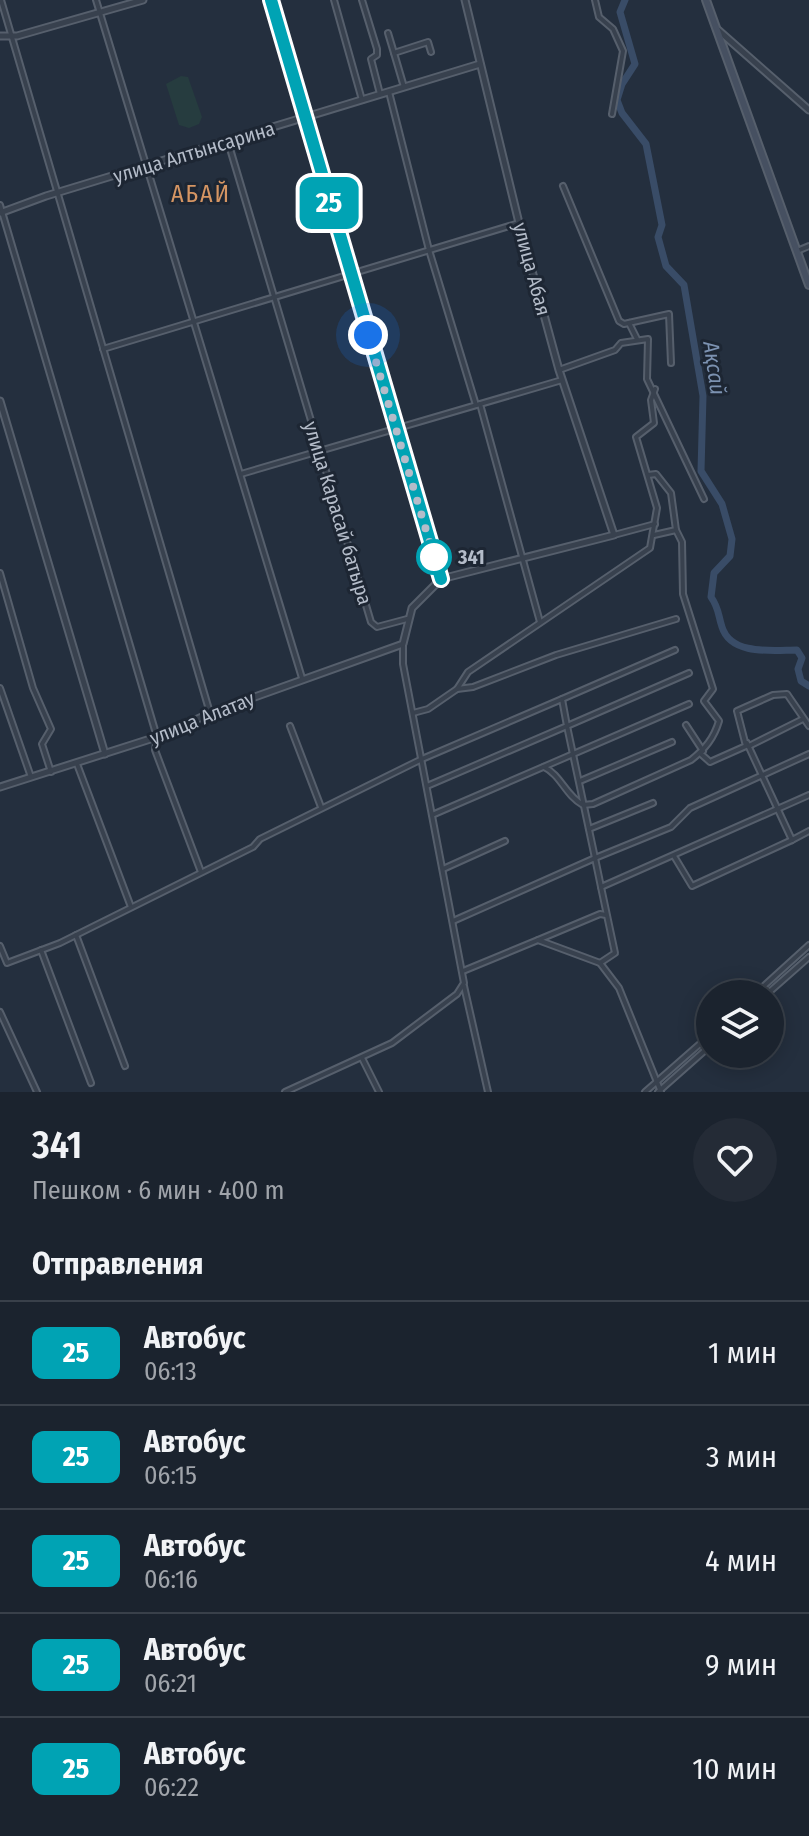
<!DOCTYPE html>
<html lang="ru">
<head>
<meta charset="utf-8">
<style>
	body { margin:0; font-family:"Fira Sans Condensed",sans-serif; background:#242b36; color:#f1f3f6; height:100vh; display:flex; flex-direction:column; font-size:30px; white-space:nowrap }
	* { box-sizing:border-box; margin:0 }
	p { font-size:26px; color:#a0a4aa }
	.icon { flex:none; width:44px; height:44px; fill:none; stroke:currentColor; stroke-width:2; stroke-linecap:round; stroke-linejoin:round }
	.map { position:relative; height:1092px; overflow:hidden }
	.panel { display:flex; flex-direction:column; background:#1b232e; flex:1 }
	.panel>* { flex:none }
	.badge { padding:0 16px; border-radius:12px; font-size:28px; line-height:52px }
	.fabs { position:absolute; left:696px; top:980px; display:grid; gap:16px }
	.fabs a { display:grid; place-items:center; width:88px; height:88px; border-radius:50%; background:#1b232e; box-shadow:0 4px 20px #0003,0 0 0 2px #39404a; font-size:40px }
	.you { position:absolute; width:40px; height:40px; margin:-20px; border:6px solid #fff; border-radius:50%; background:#1a73e8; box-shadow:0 0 0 12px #1a73e833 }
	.map>.badge { position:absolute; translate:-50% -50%; box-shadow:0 0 0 4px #fff }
	h2 { padding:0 32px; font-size:30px; line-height:72px }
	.round { display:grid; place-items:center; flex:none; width:84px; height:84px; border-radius:42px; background:#242b36 }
	.overview { display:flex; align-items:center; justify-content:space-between; height:136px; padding:0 32px }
	h1 { font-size:38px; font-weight:600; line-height:60px }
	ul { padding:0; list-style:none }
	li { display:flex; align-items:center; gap:24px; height:104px; padding:0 32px; border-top:2px solid #39404a }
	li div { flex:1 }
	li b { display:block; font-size:30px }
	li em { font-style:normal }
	li .badge { min-width:88px; font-weight:700; text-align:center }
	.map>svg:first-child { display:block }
	.green { fill:#263c3f }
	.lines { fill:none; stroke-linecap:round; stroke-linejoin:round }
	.river { stroke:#394c67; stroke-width:7 }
	.minor-casing { stroke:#565f6c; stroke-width:8 }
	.tertiary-casing { stroke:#565f6c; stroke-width:9 }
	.secondary-casing { stroke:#565f6c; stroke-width:10 }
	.minor { stroke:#38414e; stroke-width:4 }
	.tertiary { stroke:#38414e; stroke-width:5 }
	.secondary { stroke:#465061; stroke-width:6 }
	.line-casing { stroke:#fff; stroke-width:18 }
	.line { stroke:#00a3b4; stroke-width:12 }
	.walk { stroke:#b4bcc9; stroke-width:8; stroke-dasharray:0 14.4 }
	.stop-dot { fill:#fff; stroke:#00a3b4; stroke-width:4 }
	.labels { text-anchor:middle; stroke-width:6; stroke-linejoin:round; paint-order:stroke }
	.street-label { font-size:20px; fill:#b4bcc9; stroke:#1d2633 }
	.stop-label { font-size:20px; font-weight:bold; fill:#b4bcc9; stroke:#1d2633; text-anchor:start }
	.water-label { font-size:22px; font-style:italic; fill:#7c92b1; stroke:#1d2633 }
	.quarter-label { font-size:24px; letter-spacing:2px; fill:#d59563; stroke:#1d2633 }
</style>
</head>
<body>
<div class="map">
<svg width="809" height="1092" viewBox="0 0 809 1092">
	<rect width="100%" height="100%" fill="#242f3e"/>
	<path class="green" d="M181,76L188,77L202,117L199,124L189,128L179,125L166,84Z"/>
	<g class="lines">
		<path class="river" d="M625,0L620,12L635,64L622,84L617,100L622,113L646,144L662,225L658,237L666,266L684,285L703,396L701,471L722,504L732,539L730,556L714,573L711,597C719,608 718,615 722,627C731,656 773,650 797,650L802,658L798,669L801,681L809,686"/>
		<g class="minor-casing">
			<g id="minor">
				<path d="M1,0L210,713"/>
				<path d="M96,0L302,678"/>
				<path d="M271,0L304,117"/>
				<path d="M334,0L362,100"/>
				<path d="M362,0L377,49V55L371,59L380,94"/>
				<path d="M595,0L599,17L613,29L623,51L612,114"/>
				<path d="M388,33L394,53L428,42L431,52"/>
				<path d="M394,53L404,87"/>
				<path d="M389,92L429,250L476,405"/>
				<path d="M228,142L371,622L377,627L407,619"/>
				<path d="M563,186L619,321L624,324L669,314L671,363"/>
				<path d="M0,205L157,737L155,750L201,872"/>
				<path d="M797,251L809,246"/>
				<path d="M629,323L637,339"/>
				<path d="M103,349L519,223"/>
				<path d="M559,370L615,350L621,343L648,339L647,379L704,499"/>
				<path d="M480,404L540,622"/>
				<path d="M241,474L562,380"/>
				<path d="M648,475L656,474L671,493L676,530L654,535"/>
				<path d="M614,535L655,524"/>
				<path d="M0,573L33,688L51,729L42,744L51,772"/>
				<path d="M689,673L567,726L595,858L671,827L690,808L809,754"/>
				<path d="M0,688L31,777"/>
				<path d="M457,689L468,672L650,548L657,508L636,437L654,423L651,400L655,389"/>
				<path d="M413,713L428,709L457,689L473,687L556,655L676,619"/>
				<path d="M686,725L703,751"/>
				<path d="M290,726L321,807"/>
				<path d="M747,743L792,840L809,831"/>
				<path d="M749,746L803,719"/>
				<path d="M701,754L710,762L746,746L737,711L773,695L787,694L809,726"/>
				<path d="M77,764L131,907"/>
				<path d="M544,767C561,775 565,795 583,805L593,804L691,760C705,749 714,738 719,721L704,701L713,689L683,594L682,542L676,530"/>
				<path d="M580,781L672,742"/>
				<path d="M427,786L567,726L562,699L675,650"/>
				<path d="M432,815L689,704"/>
				<path d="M589,829L653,803"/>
				<path d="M674,856L692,886L792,840"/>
				<path d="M443,869L505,841"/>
				<path d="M453,921L595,858L601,887L809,795"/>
				<path d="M76,935L125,1066"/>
				<path d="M538,940L600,914L606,915"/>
				<path d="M0,946L7,963L60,943L253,847L260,839L422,759L562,699"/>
				<path d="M41,950L91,1083"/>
				<path d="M600,963L615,953L601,887"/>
				<path d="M463,971L538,940L600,963L619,988L661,1092"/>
				<path d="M464,986L488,1092"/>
				<path d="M755,994L809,945"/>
				<path d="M767,994L809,957"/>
				<path d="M0,1012L37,1092"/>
				<path d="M362,1058L379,1092"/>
				<path d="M285,1092L392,1043L457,994L464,983L403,664V644"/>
				<path d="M645,1092L710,1035"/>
				<path d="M658,1092L710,1046"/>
			</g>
		</g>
		<g class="tertiary-casing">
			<g id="tertiary">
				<path d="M718,30L809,110"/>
				<path d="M0,36H17L143,0"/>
				<path d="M304,118L441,579"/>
				<path d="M0,213L46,196L480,64"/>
				<path d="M0,401L105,754"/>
				<path d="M0,787L166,734L210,713L403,644L412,608L441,579L614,535L559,370L519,223L465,0"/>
			</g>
		</g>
		<g class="secondary-casing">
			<path id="secondary" d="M706,0L809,285"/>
		</g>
		<use href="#minor" class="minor"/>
		<use href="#tertiary" class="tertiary"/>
		<use href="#secondary" class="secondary"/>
	</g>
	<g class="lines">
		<g class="line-casing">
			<path id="line" d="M271,0L441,579"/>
		</g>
		<use href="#line" class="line"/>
		<path class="walk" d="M368,335L434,557"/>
	</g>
	<circle class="stop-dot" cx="434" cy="557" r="16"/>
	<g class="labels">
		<g class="street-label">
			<text transform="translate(194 152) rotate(-17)" y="7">улица Алтынсарина</text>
			<text transform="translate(532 269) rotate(75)" y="7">улица Абая</text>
			<text transform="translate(338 513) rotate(73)" y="7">улица Карасай батыра</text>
			<text transform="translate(202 718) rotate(-22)" y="7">улица Алатау</text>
		</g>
		<g class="stop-label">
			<text x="458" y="564">341</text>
		</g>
		<g class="water-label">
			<text transform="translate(715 368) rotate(82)" y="8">Ақсай</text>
		</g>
		<g class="quarter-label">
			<text x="201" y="202">АБАЙ</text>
		</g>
	</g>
</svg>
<div class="fabs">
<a><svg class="icon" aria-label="layers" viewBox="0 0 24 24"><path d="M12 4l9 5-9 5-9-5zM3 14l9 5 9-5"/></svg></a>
</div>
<div class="you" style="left:368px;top:335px"></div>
<b class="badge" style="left:329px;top:203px;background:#00a3b4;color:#fff">25</b>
</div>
<section class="panel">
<div class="overview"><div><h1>341</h1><p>Пешком · 6 мин · 400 m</p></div><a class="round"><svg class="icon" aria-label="heart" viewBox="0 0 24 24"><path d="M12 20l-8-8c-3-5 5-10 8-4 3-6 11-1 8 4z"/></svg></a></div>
<h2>Отправления</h2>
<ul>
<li><span class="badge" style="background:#00a3b4;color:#fff">25</span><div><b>Автобус</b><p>06:13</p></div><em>1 мин</em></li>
<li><span class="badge" style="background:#00a3b4;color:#fff">25</span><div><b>Автобус</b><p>06:15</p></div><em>3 мин</em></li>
<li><span class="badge" style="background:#00a3b4;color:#fff">25</span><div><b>Автобус</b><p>06:16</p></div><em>4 мин</em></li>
<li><span class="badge" style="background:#00a3b4;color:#fff">25</span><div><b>Автобус</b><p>06:21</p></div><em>9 мин</em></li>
<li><span class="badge" style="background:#00a3b4;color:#fff">25</span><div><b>Автобус</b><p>06:22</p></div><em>10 мин</em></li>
</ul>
</section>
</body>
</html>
